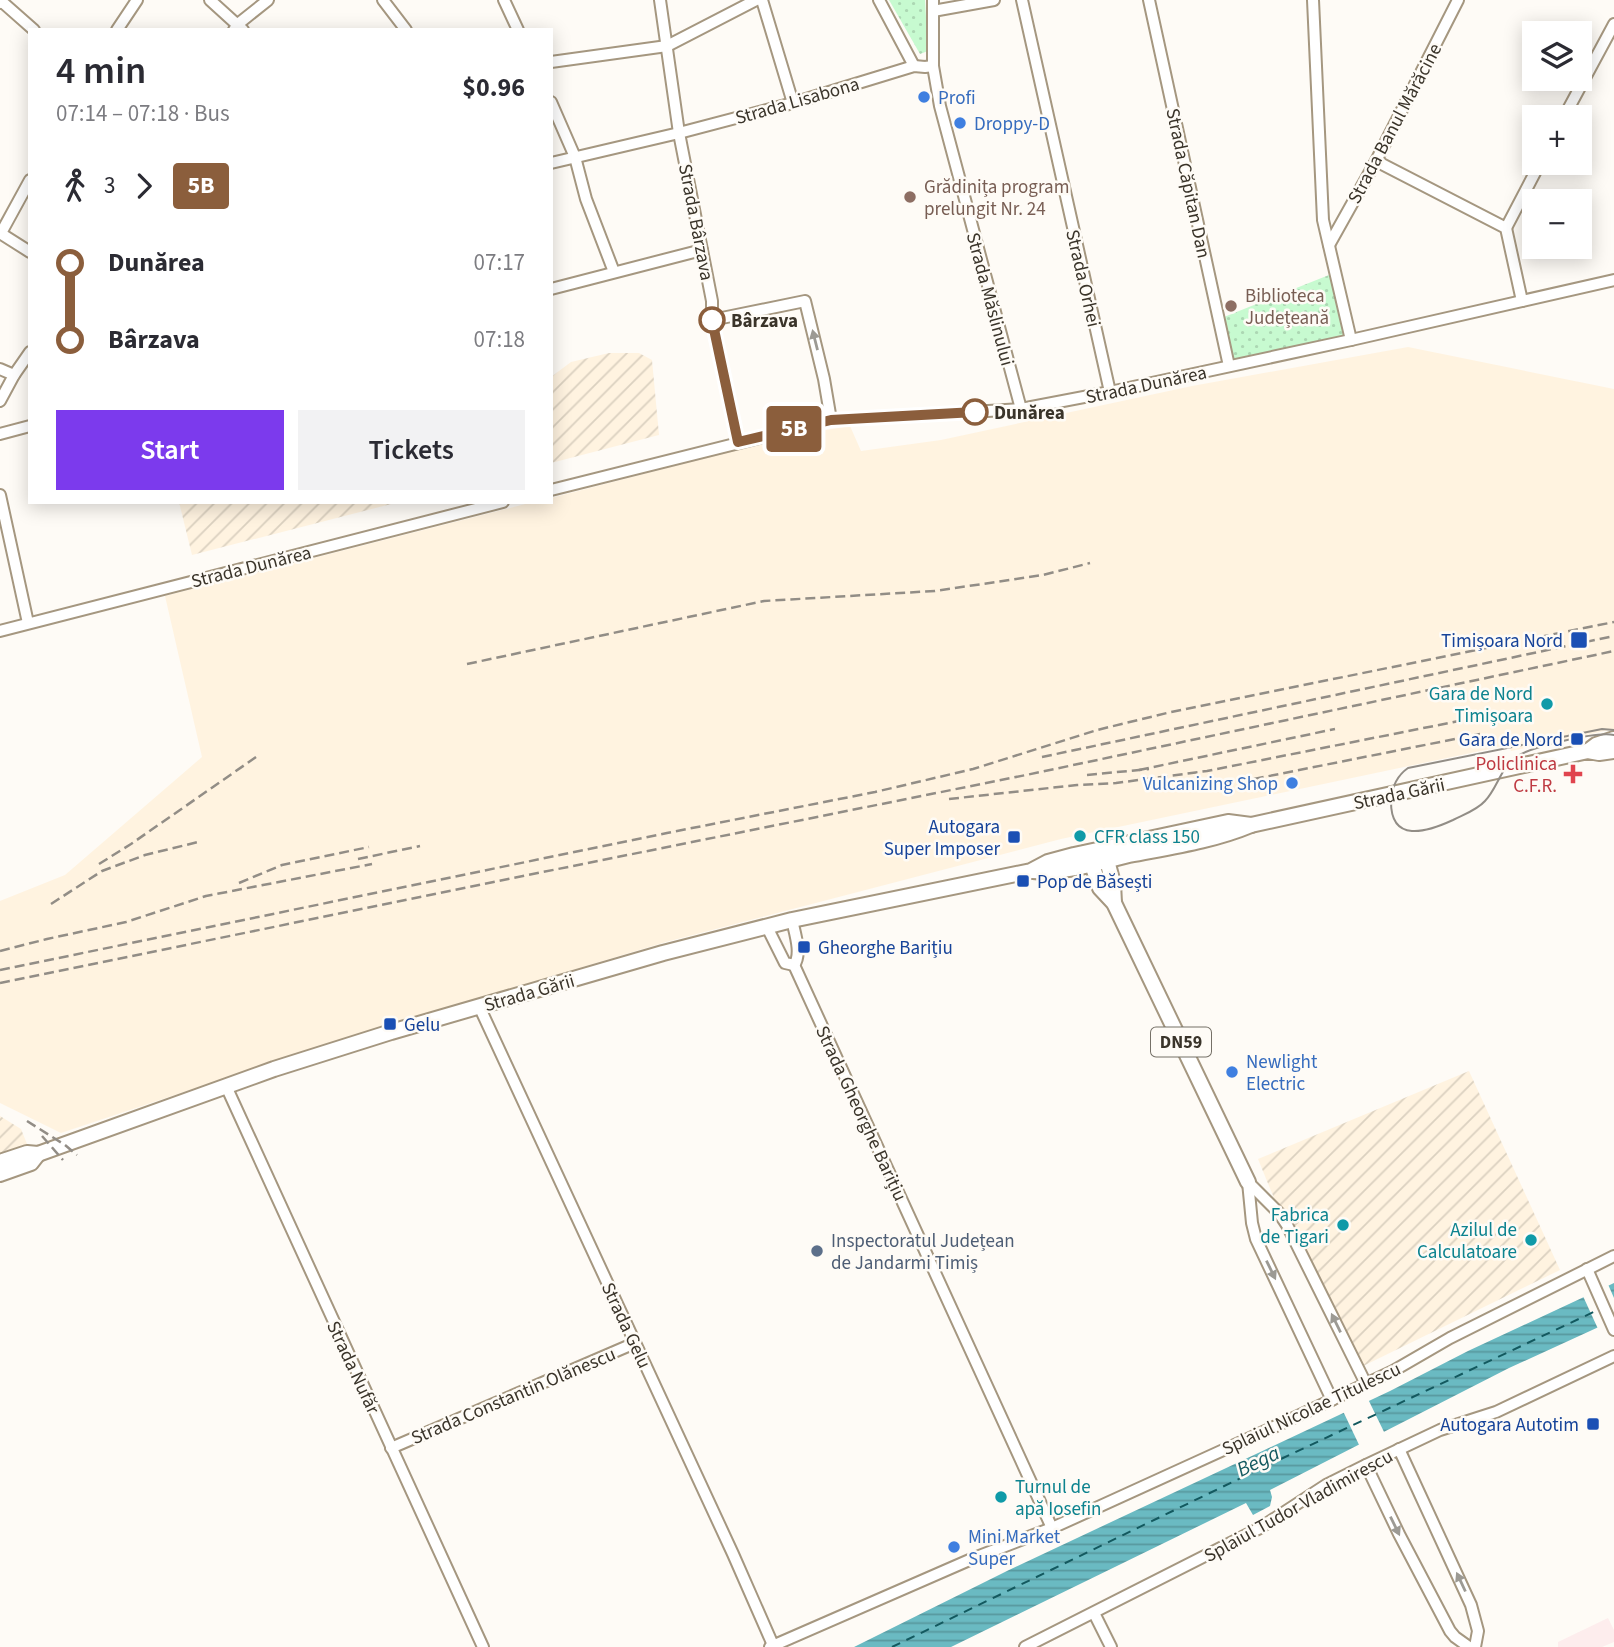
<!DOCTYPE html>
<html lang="en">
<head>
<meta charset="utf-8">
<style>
	body { margin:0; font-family:"Source Sans 3",sans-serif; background:#f2f2f3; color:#2b2b33; height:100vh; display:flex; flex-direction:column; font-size:26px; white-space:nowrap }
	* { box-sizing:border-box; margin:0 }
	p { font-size:23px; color:#7c7c81 }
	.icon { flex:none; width:38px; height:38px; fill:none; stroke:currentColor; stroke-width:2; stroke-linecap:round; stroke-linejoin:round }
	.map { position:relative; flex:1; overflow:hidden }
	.sheet { position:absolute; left:28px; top:28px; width:525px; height:476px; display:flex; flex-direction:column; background:#fff; border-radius:0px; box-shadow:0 4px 18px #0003 }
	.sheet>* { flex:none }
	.badge { padding:0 14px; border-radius:5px; font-size:24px; line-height:46px }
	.fabs { position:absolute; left:1522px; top:21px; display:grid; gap:14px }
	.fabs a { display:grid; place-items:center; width:70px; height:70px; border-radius:0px; background:#fff; box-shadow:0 4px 18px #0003; font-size:35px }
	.map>.badge { position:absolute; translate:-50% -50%; box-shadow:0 0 0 4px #fff }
	.legs { display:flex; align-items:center; gap:10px; height:77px; padding:0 28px; font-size:23px }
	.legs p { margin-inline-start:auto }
	.overview { display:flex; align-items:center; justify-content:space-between; height:119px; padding:0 28px }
	h1 { font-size:38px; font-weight:600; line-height:52px }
	.primary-button { display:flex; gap:14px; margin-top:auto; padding:14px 28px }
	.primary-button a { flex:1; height:80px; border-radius:0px; background:#7c3aed; color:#fff; font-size:28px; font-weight:600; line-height:80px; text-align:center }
	.primary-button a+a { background:#f2f2f3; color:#2b2b33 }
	ul { padding:0 28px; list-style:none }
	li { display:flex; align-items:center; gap:24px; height:77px; font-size:26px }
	li i { display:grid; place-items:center; width:10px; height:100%; margin:0 9px; background:currentColor }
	li i::after { content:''; width:18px; height:18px; margin:-9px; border:5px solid; border-radius:50%; background:#fff }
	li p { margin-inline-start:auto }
	li:first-child i { background:linear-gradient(#0000 50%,currentColor 0) }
	li:last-child i { background:linear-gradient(currentColor 50%,#0000 0) }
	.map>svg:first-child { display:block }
	.built { fill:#fff3e0 }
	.industrial { fill:url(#industrial-furrows) }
	.education { fill:#fdeded }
	.grass { fill:url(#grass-dots) }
	.water { fill:url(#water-rules) }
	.pier { fill:#fefbf6 }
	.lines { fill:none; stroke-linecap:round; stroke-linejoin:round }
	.ferry { stroke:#13595f; stroke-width:2; stroke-dasharray:9 7; stroke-linecap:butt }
	.minor-casing { stroke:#a59780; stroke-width:14 }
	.major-casing { stroke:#a59780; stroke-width:18 }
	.minor { stroke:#fff; stroke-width:10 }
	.major { stroke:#fff; stroke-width:14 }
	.tram { stroke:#928d86; stroke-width:2 }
	.rail { stroke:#928d86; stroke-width:2.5; stroke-dasharray:10 5; stroke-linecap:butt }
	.oneway { fill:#9c9a94 }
	.line-1-casing { stroke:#fff; stroke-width:16 }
	.line-1 { stroke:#8b5e3c; stroke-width:10 }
	.shop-dot { fill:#3f7fe0; stroke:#fefbf6; stroke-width:2.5 }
	.education-dot { fill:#8d6e63; stroke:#fefbf6; stroke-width:2.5 }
	.stop-1-dot { fill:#fff; stroke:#8b5e3c; stroke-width:3.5 }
	.transit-dot { fill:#1a4fb4; stroke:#fefbf6; stroke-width:2.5 }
	.culture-dot { fill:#0f9aa8; stroke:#fefbf6; stroke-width:2.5 }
	.health-dot { fill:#e0444e; stroke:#fefbf6; stroke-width:2.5 }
	.service-dot { fill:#5c6f8a; stroke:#fefbf6; stroke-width:2.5 }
	.labels { text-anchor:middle; stroke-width:5; stroke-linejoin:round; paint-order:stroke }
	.shield { fill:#fefbf6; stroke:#757067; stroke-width:2 }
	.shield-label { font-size:18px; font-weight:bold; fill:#3a342a }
	.shop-label { font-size:19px; fill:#366cbe; stroke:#fefbf6; text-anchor:start }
	.street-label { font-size:19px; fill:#3a342a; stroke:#fefbf6 }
	.education-label { font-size:19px; fill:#785e54; stroke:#fefbf6; text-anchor:start }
	.stop-label { font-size:19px; font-weight:bold; fill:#3a342a; stroke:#fefbf6; text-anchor:start }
	.transit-label { font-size:19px; fill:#164399; stroke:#fefbf6; text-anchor:end }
	.culture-label { font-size:19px; fill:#0d838f; stroke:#fefbf6; text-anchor:end }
	.health-label { font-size:19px; fill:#be3a42; stroke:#fefbf6; text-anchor:end }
	.service-label { font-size:19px; fill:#4e5e75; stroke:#fefbf6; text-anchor:start }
	.water-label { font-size:21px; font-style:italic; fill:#13595f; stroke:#fefbf6 }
</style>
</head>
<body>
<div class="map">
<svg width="1614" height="1647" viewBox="0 0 1614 1647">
	<defs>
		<pattern id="industrial-furrows" width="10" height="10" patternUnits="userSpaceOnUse" patternTransform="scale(1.75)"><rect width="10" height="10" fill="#fff3e0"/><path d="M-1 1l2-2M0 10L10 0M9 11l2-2" fill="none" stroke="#dbd1c0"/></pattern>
		<pattern id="grass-dots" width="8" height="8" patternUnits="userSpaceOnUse" patternTransform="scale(1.75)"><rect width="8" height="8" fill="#c7fad0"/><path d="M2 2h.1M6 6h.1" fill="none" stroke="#acd7b3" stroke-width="1.8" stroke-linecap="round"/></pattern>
		<pattern id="water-rules" width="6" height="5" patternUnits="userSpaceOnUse" patternTransform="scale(1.75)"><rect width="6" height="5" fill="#6abac2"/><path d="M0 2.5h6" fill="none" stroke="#58989e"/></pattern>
	</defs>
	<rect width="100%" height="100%" fill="#fefbf6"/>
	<path class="built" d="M1408,347L1614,389V729L1511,751L1509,745L1061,839L666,942L337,1041L61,1133L0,1103V901L65,875L202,757L165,596L533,502H551V498L790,436L850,426L861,451L941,440L1192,386Z"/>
	<g class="industrial">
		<path d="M609,353H639L652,360L659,435L551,463V377L571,362Z"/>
		<path d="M179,502H399L192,555Z"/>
		<path d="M1469,1071L1560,1270L1359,1368L1274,1198L1258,1159Z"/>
		<path d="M0,1116L21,1129L27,1144L0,1153Z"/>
	</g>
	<path class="education" d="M1608,1618L1614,1630V1642L1602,1647H1558V1642Z"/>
	<g class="grass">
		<path d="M889,0H925L928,51L920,54Z"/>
		<path d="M1329,275L1345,335L1234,359L1224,317Z"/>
	</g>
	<path class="water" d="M1614,1283V1320L1509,1368L1270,1490L1272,1497L1270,1506L1253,1515L1246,1503L951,1647H854L1009,1570L1390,1391L1468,1351Z"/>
	<g class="pier">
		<path d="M1607,1282L1614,1298V1324L1599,1331L1582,1294Z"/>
		<path d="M1367,1397L1386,1436L1361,1449L1342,1409Z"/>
	</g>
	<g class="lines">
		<path class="ferry" d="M892,1647L1249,1474L1600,1309"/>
		<g class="minor-casing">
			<g id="minor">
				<path d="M0,0L34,30"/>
				<path d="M210,0L243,30"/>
				<path d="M383,0L406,30"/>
				<path d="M504,0L518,30"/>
				<path d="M660,0L679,133L712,301V320L738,442"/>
				<path d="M762,0L793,103"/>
				<path d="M879,0L914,66"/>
				<path d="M933,0V66L940,106L1021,409"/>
				<path d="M1022,0L1110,392"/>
				<path d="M1149,0L1229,366"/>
				<path d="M1313,0L1323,220L1351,340"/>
				<path d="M933,11L994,0"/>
				<path d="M117,30L137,0"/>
				<path d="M234,30L238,24L268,0"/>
				<path d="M551,62L667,46L756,0"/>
				<path d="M551,102L575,157L586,199L614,272"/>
				<path d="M1564,117L1614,24"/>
				<path d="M1376,161L1506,228L1522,301"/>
				<path d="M551,163L679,133L793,103L914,66L925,67L933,66"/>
				<path d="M1506,228L1540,163"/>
				<path d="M0,233L30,252"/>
				<path d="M1,233L30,180"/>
				<path d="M1329,245L1376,161L1458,0"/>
				<path d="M551,289L702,250"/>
				<path d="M712,320L805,301L824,379L831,420"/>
				<path d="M0,369L14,375"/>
				<path d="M0,401L14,375L30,352"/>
				<path d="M0,434L30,426"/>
				<path d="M551,490L831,420L1021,409L1110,392L1351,340L1614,280"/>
				<path d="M0,495L28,623"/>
				<path d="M0,631L503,502"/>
				<path d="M767,927L785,963L794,965C802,954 795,934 792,920"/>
				<path d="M794,965L1052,1528"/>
				<path d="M479,1006L733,1554L773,1645"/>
				<path d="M226,1086L483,1647"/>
				<path d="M1248,1182L1252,1223L1256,1239L1332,1400"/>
				<path d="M1248,1182L1279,1213L1287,1225L1366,1384"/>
				<path d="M1587,1269L1614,1330"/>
				<path d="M391,1448L635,1343"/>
				<path d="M1399,1449L1471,1605L1478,1631L1475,1647"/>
				<path d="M1366,1465L1399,1534L1450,1631L1455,1637L1469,1647"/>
				<path d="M1094,1613L1111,1647"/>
				<path d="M770,1647L974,1558L1052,1528L1287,1421L1393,1371L1450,1338L1614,1256"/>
				<path d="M1025,1647L1260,1528L1326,1485L1366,1465L1440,1430L1496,1412L1614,1356"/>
			</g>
		</g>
		<g class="major-casing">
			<g id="major">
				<path d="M0,1V0"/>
				<path d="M1588,751L1596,745L1614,739"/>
				<path d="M1105,853L1113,883L1114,903"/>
				<path d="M1089,856L1100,888L1114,903L1248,1182"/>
				<path d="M1033,871C1065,874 1098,862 1129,855C1170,847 1213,841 1251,825L1588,751L1599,753L1614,751"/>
				<path d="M0,1162L27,1153L38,1154L274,1069L391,1032L663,953L792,920L1031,871L1048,862L1074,855L1228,822L1251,825"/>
				<path d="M0,1174L31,1163L38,1154"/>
			</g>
		</g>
		<use href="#minor" class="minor"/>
		<use href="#major" class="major"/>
		<path class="tram" d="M1614,730L1602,729L1408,768C1398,775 1392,787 1391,800C1390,844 1427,832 1453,820C1465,814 1477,810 1485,801C1497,789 1501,767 1516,757C1530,747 1597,731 1614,735"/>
		<g class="rail">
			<path d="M467,664L764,601L935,591L1043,575L1090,563"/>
			<path d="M1042,757L1614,636"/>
			<path d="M1139,770L1335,729"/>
			<path d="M1087,775L1149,769"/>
			<path d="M1179,782L1210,783L1254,779L1480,734"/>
			<path d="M949,799L1077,785L1116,783L1207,771L1464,720"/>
			<path d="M358,859L420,846"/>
			<path d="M99,864L131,844L259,755"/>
			<path d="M239,883L282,865L369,847"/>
			<path d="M51,904L102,871L145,855L198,842"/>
			<path d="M0,951L47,939L126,922L206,896L372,864"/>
			<path d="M0,970L667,833L875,792L973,769L1097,730L1171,712L1614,622"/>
			<path d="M0,983L513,878L1026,775L1614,651"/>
			<path d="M27,1121L65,1145L77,1155"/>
			<path d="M42,1136L63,1160"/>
		</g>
	</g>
	<defs><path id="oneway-solid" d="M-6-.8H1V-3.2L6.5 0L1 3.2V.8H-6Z" transform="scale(1.75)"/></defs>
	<g class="oneway">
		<use href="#oneway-solid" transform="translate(815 340) rotate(-104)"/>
		<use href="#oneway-solid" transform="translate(1271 1270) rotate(64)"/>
		<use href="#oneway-solid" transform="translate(1336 1323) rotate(-116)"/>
		<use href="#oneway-solid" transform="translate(1395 1526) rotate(64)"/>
		<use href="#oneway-solid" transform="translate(1461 1582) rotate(-115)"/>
	</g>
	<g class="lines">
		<g class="line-1-casing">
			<path id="line-1" d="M712,320L738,442L831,420L975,412"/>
		</g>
		<use href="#line-1" class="line-1"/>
	</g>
	<g class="shop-dot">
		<circle cx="924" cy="97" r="7"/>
		<circle cx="960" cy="123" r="7"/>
		<circle cx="1292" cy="783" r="7"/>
		<circle cx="1232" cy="1072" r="7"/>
		<circle cx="954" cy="1547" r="7"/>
	</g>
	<g class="education-dot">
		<circle cx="910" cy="197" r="7"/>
		<circle cx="1231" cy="306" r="7"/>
	</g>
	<g class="stop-1-dot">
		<circle cx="712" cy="320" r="12"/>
		<circle cx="975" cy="412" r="12"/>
	</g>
	<g class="transit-dot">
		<rect x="1570" y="631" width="18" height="18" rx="3.5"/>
		<rect x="1570" y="732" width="14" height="14" rx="3.5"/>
		<rect x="1007" y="830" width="14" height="14" rx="3.5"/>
		<rect x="1016" y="874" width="14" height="14" rx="3.5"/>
		<rect x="797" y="940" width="14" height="14" rx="3.5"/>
		<rect x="383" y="1017" width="14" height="14" rx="3.5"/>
		<rect x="1586" y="1417" width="14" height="14" rx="3.5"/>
	</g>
	<g class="culture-dot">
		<circle cx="1547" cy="704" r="7"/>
		<circle cx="1080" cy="836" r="7"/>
		<circle cx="1343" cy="1225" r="7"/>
		<circle cx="1531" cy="1240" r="7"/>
		<circle cx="1001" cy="1497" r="7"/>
	</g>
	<path class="health-dot" d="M1569.5 763.5h7v7h7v7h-7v7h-7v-7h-7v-7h7z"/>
	<circle class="service-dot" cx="817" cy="1251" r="7"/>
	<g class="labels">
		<rect class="shield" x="1151" y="1027.5" width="60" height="29" rx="5"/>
		<g class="shield-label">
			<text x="1181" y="1048">DN59</text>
		</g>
		<g class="shop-label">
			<text x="938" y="104">Profi</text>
			<text x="974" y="130">Droppy-D</text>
			<text x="1278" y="790" text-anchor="end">Vulcanizing Shop</text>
			<text x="1246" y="1068">Newlight<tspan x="1246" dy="22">Electric</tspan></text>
			<text x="968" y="1543">Mini Market<tspan x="968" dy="22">Super</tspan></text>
		</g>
		<g class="street-label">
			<text transform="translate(797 100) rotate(-16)" y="7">Strada Lisabona</text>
			<text transform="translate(1394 123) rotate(-62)" y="7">Strada Banul Mărăcine</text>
			<text transform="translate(1189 183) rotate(78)" y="7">Strada Căpitan Dan</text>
			<text transform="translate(697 222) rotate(79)" y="7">Strada Bârzava</text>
			<text transform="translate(1084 278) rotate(77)" y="7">Strada Orhei</text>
			<text transform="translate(991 299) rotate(75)" y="7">Strada Măslinului</text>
			<text transform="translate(1146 384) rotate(-12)" y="7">Strada Dunărea</text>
			<text transform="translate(251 566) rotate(-14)" y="7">Strada Dunărea</text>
			<text transform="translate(1399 793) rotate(-12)" y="7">Strada Gării</text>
			<text transform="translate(529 992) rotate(-16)" y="7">Strada Gării</text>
			<text transform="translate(862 1113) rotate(65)" y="7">Strada Gheorghe Barițiu</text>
			<text transform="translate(627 1325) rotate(65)" y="7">Strada Gelu</text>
			<text transform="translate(354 1367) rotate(65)" y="7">Strada Nufăr</text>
			<text transform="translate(513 1395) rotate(-23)" y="7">Strada Constantin Olănescu</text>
			<text transform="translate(1311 1408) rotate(-25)" y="7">Splaiul Nicolae Titulescu</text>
			<text transform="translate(1298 1505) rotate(-29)" y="7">Splaiul Tudor Vladimirescu</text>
		</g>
		<g class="education-label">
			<text x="924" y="193">Grădinița program<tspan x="924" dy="22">prelungit Nr. 24</tspan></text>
			<text x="1245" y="302">Biblioteca<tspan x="1245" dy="22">Județeană</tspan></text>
		</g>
		<g class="stop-label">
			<text x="731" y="327">Bârzava</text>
			<text x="994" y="419">Dunărea</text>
		</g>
		<g class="transit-label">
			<text x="1563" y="647">Timișoara Nord</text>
			<text x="1563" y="746">Gara de Nord</text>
			<text x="1000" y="833">Autogara<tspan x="1000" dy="22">Super Imposer</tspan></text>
			<text x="1037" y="888" text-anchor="start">Pop de Băsești</text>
			<text x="818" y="954" text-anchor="start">Gheorghe Barițiu</text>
			<text x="404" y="1031" text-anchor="start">Gelu</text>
			<text x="1579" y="1431">Autogara Autotim</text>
		</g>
		<g class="culture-label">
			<text x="1533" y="700">Gara de Nord<tspan x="1533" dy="22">Timișoara</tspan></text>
			<text x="1094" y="843" text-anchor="start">CFR class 150</text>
			<text x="1329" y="1221">Fabrica<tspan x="1329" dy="22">de Tigari</tspan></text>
			<text x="1517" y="1236">Azilul de<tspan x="1517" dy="22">Calculatoare</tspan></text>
			<text x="1015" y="1493" text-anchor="start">Turnul de<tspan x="1015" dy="22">apă Iosefin</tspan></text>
		</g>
		<g class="health-label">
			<text x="1557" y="770">Policlinica<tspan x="1557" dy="22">C.F.R.</tspan></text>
		</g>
		<g class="service-label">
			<text x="831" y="1247">Inspectoratul Județean<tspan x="831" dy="22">de Jandarmi Timiș</tspan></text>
		</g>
		<g class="water-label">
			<text transform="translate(1258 1461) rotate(-26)" y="7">Bega</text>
		</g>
	</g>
</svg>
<div class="fabs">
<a><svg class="icon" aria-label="layers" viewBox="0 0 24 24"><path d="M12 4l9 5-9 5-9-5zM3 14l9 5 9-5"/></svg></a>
<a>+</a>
<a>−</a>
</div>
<b class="badge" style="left:794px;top:429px;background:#8b5e3c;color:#fff">5B</b>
<section class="sheet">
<div class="overview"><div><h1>4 min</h1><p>07:14 – 07:18 · Bus</p></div><b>$0.96</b></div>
<div class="legs"><svg class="icon" aria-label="walk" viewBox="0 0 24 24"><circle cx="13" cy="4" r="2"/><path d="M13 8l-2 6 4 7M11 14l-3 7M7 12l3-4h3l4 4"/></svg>3<svg class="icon" aria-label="forward" viewBox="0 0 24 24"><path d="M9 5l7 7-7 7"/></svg><b class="badge" style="background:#8b5e3c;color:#fff">5B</b></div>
<ul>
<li><i style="color:#8b5e3c"></i><b>Dunărea</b><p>07:17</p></li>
<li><i style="color:#8b5e3c"></i><b>Bârzava</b><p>07:18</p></li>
</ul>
<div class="primary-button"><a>Start</a><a>Tickets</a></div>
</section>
</div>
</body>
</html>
